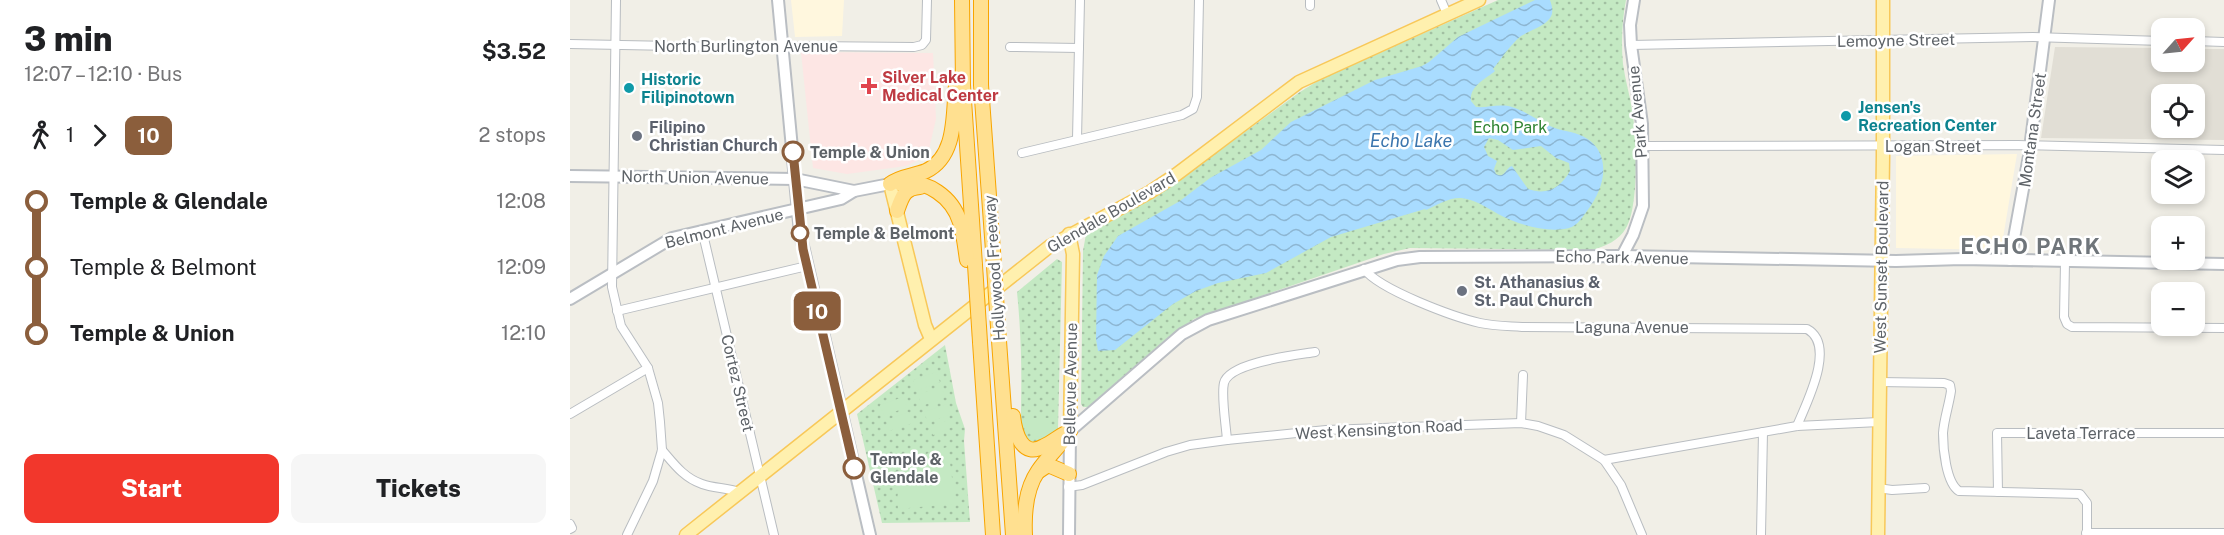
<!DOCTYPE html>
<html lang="en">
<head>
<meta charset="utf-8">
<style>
	body { margin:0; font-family:"Public Sans",sans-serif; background:#f6f6f6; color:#202124; height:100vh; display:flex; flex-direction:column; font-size:22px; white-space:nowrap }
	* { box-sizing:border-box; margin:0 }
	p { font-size:20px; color:#757577 }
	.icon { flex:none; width:33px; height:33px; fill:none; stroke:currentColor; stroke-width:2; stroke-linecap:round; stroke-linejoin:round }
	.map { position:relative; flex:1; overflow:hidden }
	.panel { display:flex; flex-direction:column; background:#fff; width:570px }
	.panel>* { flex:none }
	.badge { padding:0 12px; border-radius:9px; font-size:21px; line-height:39px }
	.needle { width:39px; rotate:63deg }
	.tools { position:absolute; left:1581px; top:18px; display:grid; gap:12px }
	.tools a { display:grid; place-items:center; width:54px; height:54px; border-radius:12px; background:#fff; box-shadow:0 3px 9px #0003; font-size:30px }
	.map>.badge { position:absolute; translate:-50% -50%; box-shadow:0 0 0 3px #fff }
	.legs { display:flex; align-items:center; gap:9px; height:66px; padding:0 24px; font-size:20px }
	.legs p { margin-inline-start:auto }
	.head { display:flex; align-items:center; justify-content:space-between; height:102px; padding:0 24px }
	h1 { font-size:33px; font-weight:800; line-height:45px }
	.primary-button { display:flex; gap:12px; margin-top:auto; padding:12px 24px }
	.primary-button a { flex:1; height:69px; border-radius:12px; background:#f2372c; color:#fff; font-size:24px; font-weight:800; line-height:69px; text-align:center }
	.primary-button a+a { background:#f6f6f6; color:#202124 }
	ul { padding:0 24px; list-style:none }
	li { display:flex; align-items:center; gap:21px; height:66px; font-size:22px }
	li i { display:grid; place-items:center; width:9px; height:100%; margin:0 8px; background:currentColor }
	li i::after { content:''; width:15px; height:15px; margin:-8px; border:4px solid; border-radius:50%; background:#fff }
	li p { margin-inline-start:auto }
	li:first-child i { background:linear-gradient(#0000 50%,currentColor 0) }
	li:last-child i { background:linear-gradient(currentColor 50%,#0000 0) }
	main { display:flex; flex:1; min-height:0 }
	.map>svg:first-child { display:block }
	.commercial { fill:#fff7de }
	.education { fill:#e1ded5; fill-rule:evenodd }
	.medical { fill:#fde6e4 }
	.grass { fill:url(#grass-dots) }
	.garden { fill:#c4e9c3 }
	.water { fill:url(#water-waves); fill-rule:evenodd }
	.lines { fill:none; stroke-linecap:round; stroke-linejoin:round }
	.street-casing { stroke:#b9bdc1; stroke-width:10 }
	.secondary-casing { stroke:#babec3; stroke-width:14 }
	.primary-casing { stroke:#f8c859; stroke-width:15 }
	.highway-casing { stroke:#f8a500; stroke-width:16 }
	.street { stroke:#fff; stroke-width:8 }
	.secondary { stroke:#fff; stroke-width:10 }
	.primary { stroke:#fff0ae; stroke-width:12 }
	.highway { stroke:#ffe090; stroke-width:14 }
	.highway-bridge-casing { stroke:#f8a500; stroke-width:16; stroke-linecap:butt }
	.highway-bridge { stroke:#ffe090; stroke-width:14 }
	.line-1-casing { stroke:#fff; stroke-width:14 }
	.line-1 { stroke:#8b5e3c; stroke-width:9 }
	.health-dot { fill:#e0444e; stroke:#fff; stroke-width:2 }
	.culture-dot { fill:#0f9aa8; stroke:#fff; stroke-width:2 }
	.worship-dot { fill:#6b7280; stroke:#fff; stroke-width:2 }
	.stop-1-dot { fill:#fff; stroke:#8b5e3c; stroke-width:3 }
	.labels { text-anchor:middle; stroke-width:5; stroke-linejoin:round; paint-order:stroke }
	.street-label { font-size:16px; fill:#5e6368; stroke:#fff }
	.health-label { font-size:16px; font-weight:bold; fill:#be3a42; stroke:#fff; text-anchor:start }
	.culture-label { font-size:16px; font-weight:bold; fill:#0d838f; stroke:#fff; text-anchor:start }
	.worship-label { font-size:16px; font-weight:bold; fill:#5b616d; stroke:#fff; text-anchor:start }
	.park-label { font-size:16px; fill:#308432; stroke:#fff }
	.stop-label { font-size:16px; font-weight:bold; fill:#5e6368; stroke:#fff; text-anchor:start }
	.water-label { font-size:18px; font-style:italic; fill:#3c76ae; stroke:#fff }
	.district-label { font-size:22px; font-weight:bold; letter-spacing:1.5px; fill:#6f757a; stroke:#fff }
</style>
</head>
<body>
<main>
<section class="panel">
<div class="head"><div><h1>3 min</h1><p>12:07 – 12:10 · Bus</p></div><b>$3.52</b></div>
<div class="legs"><svg class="icon" aria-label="walk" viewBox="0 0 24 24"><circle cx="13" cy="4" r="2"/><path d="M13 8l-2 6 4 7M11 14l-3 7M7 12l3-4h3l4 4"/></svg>1<svg class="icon" aria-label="forward" viewBox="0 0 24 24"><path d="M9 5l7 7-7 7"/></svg><b class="badge" style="background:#8b5e3c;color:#fff">10</b><p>2 stops</p></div>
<ul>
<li><i style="color:#8b5e3c"></i><b>Temple &amp; Glendale</b><p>12:08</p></li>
<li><i style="color:#8b5e3c"></i><span>Temple &amp; Belmont</span><p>12:09</p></li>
<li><i style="color:#8b5e3c"></i><b>Temple &amp; Union</b><p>12:10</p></li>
</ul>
<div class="primary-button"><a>Start</a><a>Tickets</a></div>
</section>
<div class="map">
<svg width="1654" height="535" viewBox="0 0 1654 535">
	<defs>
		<pattern id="grass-dots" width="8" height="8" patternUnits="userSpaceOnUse" patternTransform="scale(1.5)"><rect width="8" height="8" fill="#c4e9c3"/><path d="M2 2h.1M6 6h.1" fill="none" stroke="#a2c0a2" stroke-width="1.8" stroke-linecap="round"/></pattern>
		<pattern id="water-waves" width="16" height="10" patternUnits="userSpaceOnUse" patternTransform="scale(1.5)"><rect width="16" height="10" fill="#a9dcff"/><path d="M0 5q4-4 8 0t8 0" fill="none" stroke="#8db6d2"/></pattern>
	</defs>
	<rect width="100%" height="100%" fill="#f1efe7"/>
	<g class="commercial">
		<path d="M221,0H274L272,36L225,37Z"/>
		<path d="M1447,154L1431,250L1326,248V156Z"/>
	</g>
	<path class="education" d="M1485,47L1591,48L1592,62H1624L1625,49H1654V140L1471,138ZM1592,94H1624V128H1592Z"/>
	<path class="medical" d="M231,52L363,53L366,119L359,149L349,160L336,166L277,174L243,168Z"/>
	<g class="grass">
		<path d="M928,0H1056C1052,21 1051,43 1053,64C1055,80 1060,95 1062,110C1067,135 1069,208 1056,228C1049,241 1035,246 1022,250L840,248L814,254L624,319L596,339L518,407H513L511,404L513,251L516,234L587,196L730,92L751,79Z"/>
		<path d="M487,259L492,262L488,429C480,437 465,449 456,437C450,430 451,418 451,410C452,370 451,331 447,292Z"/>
		<path d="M375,345L386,403L395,429L394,441L400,522L312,523L287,414Z"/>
	</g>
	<g class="garden">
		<path d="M366,372L370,382L346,391L343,380Z"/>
		<path d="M371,386L375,397L352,406L348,395Z"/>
		<path d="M333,397L337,407L314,416L310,405Z"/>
		<path d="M377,404L381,414L358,423L354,412Z"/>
		<path d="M339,412L343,423L319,431L316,420Z"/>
		<path d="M383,418L385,426L363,435L360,427Z"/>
		<path d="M456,418H481V426L484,431C470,442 454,438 456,418Z"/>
		<path d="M378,447L385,501L382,504L328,509C324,472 344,454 378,447Z"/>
	</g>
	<path class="water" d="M965,0H980C982,6 984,13 980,18C974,27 960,30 951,36C940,45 932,58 923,69L925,71C916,79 899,86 901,101L906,107C918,108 930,103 942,107C961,113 976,128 996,131C1042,139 1041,180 1017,211C1011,219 1006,228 994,229C972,232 947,224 928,214C916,207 904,199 891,198C880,197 865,206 856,210L855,209L761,237L696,273L648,283L626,291L603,304L545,350L528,351L526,339L527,275L534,256L548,236L610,201L640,178L691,150L721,122L805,80L852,66L859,62L888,37ZM919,138L928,140L943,150L971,146L986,158L999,163L1000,171C991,187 978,196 958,189L942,166C935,168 935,179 926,174L924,169L927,161L918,156L914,147Z"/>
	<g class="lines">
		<g class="street-casing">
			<g id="street">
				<path d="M46,0L42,287L51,326L78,368L88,403L90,422L92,450L83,481L57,535"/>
				<path d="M871,0L877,14"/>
				<path d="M740,6V0"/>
				<path d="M1624,41L1654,42"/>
				<path d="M0,44L213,48L236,46L344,47L352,45L356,40L357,0"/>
				<path d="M1061,45L1463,37L1592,41"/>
				<path d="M440,47L509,48"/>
				<path d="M507,139L510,0"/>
				<path d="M1072,146L1448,145L1654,150"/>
				<path d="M452,153L612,115L623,109L627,97L629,0"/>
				<path d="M132,230L204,535"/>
				<path d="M1495,262L1494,317L1497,324L1502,327L1654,328"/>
				<path d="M794,269C810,290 884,317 910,323C924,326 938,326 952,327L1237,329C1267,345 1236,404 1227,426"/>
				<path d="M47,311L237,266"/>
				<path d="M1309,382L1374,383L1380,385L1381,391C1379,405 1374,419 1373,433C1373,448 1376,483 1389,491L1510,494L1517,503V535"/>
				<path d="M0,414L78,368"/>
				<path d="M951,423L953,375"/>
				<path d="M657,440C656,426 651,395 654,383C659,362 727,355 745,352"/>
				<path d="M92,450C104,464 114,478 132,484C143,488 157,488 169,492"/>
				<path d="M1034,460L1227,426L1309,422"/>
				<path d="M498,487L512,485L596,452L620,445L657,440L756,430L951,423L968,426L994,435L1034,460L1051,485L1072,535"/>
				<path d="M1308,488L1322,490L1355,488"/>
				<path d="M1428,492L1427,433H1654"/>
				<path d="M0,524L2,528L0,529"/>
				<path d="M1516,533H1654"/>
				<path d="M1191,535L1193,432"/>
			</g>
		</g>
		<g class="secondary-casing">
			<g id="secondary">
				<path d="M208,0L230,233L300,535"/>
				<path d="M0,176L225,179L284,191"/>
				<path d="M1052,256L1063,235L1073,206L1072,124L1061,45L1060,25L1064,0"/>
				<path d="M1440,260L1459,156L1479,0"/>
				<path d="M0,299L102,238L271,199L284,191L320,184"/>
				<path d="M499,535L500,431L612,334L638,320L827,260L850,257L1052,256L1326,261L1392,259L1654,264"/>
			</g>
		</g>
		<g class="primary-casing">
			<g id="primary">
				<path d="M320,184L355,325L361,339"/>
				<path d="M499,234L503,254L500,431"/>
				<path d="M116,535L480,246L580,192L607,174L729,82L909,0"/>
				<path d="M1308,535L1313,155V0"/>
			</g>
		</g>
		<g class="highway-casing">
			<g id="highway">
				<path d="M392,0L393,85L405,265"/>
				<path d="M411,0V85L423,251"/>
				<path d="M320,184C330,176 344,176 356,171C387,156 383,114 386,85"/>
				<path d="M331,184C357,179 382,197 390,222C394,234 395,247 397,260"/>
				<path d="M327,211C332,197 334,188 350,187"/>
				<path d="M428,327L443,535"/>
				<path d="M410,342L423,535"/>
				<path d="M443,416C445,433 452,459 474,446C483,442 490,435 500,431"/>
				<path d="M469,471L478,465L499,474"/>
				<path d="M455,535C454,514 455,490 468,471C476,459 486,450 495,438"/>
			</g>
		</g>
		<use href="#street" class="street"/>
		<use href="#secondary" class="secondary"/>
		<use href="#primary" class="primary"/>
		<use href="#highway" class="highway"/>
		<g class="highway-bridge-casing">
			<g id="highway-bridge">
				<path d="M423,251L428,327"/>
				<path d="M405,265L410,342"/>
			</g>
		</g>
		<use href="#highway-bridge" class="highway-bridge"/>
	</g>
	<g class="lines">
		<g class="line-1-casing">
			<path id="line-1" d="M223,152L233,249L284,468"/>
		</g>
		<use href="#line-1" class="line-1"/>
	</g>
	<path class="health-dot" d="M296 77h6v6h6v6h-6v6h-6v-6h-6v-6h6z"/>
	<g class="culture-dot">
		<circle cx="59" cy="88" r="6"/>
		<circle cx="1276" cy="116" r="6"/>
	</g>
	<g class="worship-dot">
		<circle cx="67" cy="136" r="6"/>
		<circle cx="892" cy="291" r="6"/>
	</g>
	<g class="stop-1-dot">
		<circle cx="223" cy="152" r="10"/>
		<circle cx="230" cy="233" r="8"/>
		<circle cx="284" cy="468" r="10"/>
	</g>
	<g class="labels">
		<g class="street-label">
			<text transform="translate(1326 40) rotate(-1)" y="6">Lemoyne Street</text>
			<text x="176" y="52">North Burlington Avenue</text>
			<text transform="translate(1067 112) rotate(-95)" y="6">Park Avenue</text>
			<text transform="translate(1462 130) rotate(-82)" y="6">Montana Street</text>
			<text x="1363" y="152">Logan Street</text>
			<text transform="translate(125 177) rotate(1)" y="6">North Union Avenue</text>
			<text transform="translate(541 212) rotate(-30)" y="6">Glendale Boulevard</text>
			<text transform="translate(154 228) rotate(-14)" y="6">Belmont Avenue</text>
			<text transform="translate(1052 257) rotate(1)" y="6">Echo Park Avenue</text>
			<text transform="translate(1311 267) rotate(-89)" y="6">West Sunset Boulevard</text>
			<text transform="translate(424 268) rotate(-94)" y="6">Hollywood Freeway</text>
			<text x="1062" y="333">Laguna Avenue</text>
			<text transform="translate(168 383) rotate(77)" y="6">Cortez Street</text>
			<text transform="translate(500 384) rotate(-89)" y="6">Bellevue Avenue</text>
			<text transform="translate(809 429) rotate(-3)" y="6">West Kensington Road</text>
			<text x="1511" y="439">Laveta Terrace</text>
		</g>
		<g class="health-label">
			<text x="312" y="83">Silver Lake<tspan x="312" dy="18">Medical Center</tspan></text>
		</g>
		<g class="culture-label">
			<text x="71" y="85">Historic<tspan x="71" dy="18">Filipinotown</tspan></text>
			<text x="1288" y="113">Jensen's<tspan x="1288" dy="18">Recreation Center</tspan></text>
		</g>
		<g class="worship-label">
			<text x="79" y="133">Filipino<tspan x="79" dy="18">Christian Church</tspan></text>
			<text x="904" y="288">St. Athanasius &amp;<tspan x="904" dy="18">St. Paul Church</tspan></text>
		</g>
		<g class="park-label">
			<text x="940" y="133">Echo Park</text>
		</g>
		<g class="stop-label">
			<text x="240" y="158">Temple &amp; Union</text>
			<text x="244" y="239">Temple &amp; Belmont</text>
			<text x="300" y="465">Temple &amp;<tspan x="300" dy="18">Glendale</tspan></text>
		</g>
		<g class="water-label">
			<text x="841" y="147">Echo Lake</text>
		</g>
		<g class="district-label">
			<text x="1461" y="254">ECHO PARK</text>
		</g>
	</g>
</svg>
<div class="tools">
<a><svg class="needle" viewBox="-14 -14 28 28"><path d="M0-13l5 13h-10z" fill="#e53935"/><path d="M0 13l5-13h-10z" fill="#757577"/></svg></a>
<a><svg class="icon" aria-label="locate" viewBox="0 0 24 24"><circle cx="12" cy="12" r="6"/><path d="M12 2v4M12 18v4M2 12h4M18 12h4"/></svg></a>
<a><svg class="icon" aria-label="layers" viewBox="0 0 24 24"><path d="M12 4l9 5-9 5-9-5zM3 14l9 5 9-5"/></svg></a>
<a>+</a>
<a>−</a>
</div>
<b class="badge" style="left:247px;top:311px;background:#8b5e3c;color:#fff">10</b>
</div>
</main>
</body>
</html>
